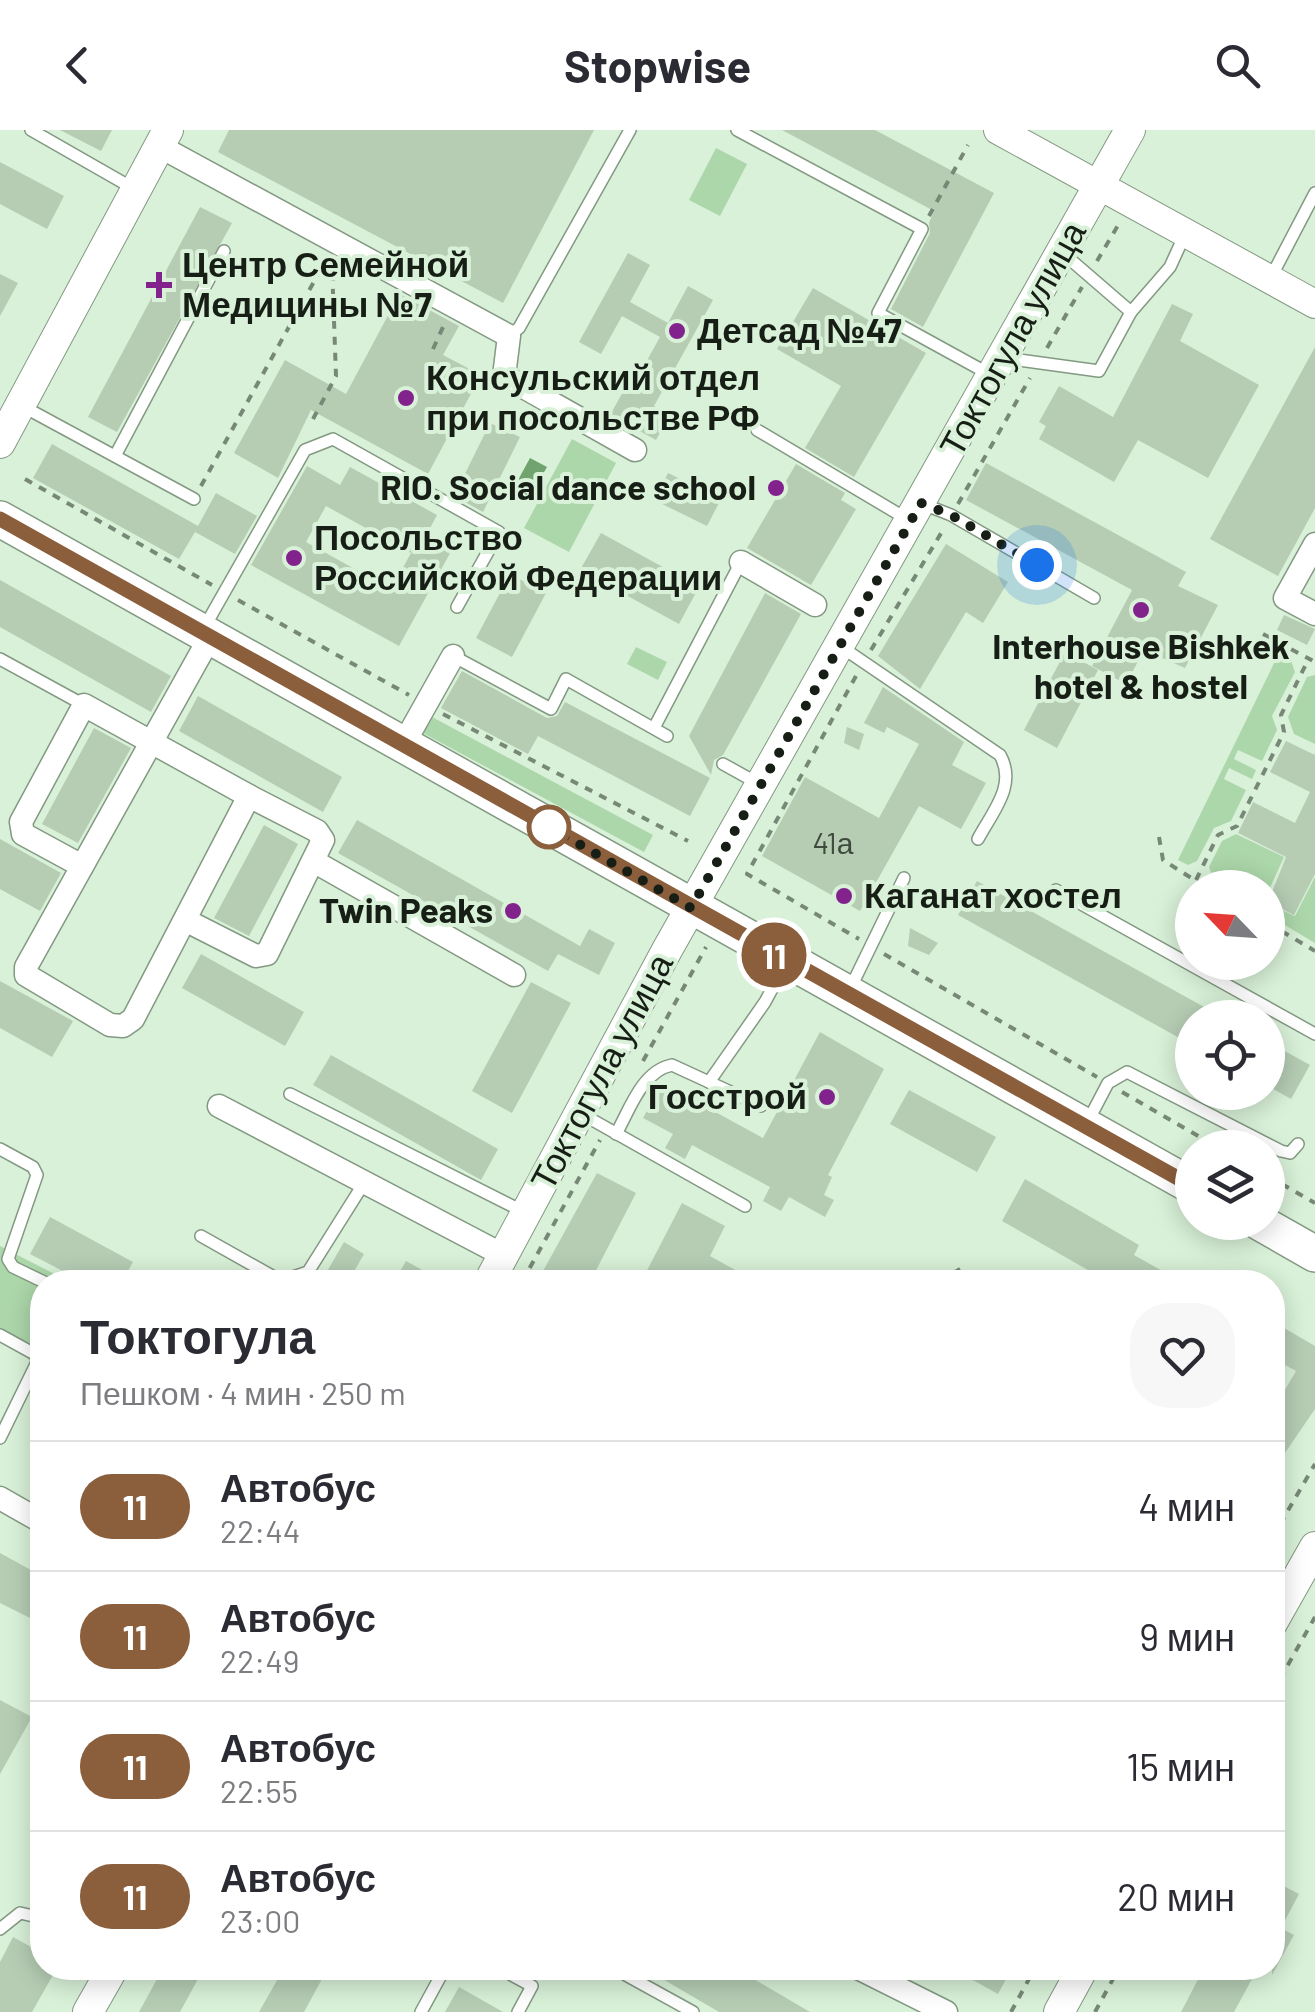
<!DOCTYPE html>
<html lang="ru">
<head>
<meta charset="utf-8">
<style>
	body { margin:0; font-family:Barlow,sans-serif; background:#f7f7f7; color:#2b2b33; height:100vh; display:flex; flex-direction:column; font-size:38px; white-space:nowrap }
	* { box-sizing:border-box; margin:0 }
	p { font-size:32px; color:#7c7c81 }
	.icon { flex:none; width:55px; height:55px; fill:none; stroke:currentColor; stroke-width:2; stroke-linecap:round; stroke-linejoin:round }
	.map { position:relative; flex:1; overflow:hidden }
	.sheet { position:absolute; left:30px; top:1140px; width:1255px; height:710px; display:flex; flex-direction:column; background:#fff; border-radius:40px; box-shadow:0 5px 25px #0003 }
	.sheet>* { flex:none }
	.badge { padding:0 20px; border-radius:32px; font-size:35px; line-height:65px }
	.needle { width:65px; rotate:295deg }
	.buttons { position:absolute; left:1175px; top:740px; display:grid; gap:20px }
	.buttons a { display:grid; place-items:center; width:110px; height:110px; border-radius:50%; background:#fff; box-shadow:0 5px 25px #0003; font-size:50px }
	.you { position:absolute; width:50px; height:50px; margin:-25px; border:8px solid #fff; border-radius:50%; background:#1a73e8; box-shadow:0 0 0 15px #1a73e833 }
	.map>.badge { position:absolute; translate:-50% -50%; box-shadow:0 0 0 5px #fff }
	.round { display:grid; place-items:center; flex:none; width:105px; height:105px; border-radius:40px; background:#f7f7f7 }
	.head { display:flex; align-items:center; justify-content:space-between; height:170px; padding:0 50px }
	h1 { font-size:48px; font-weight:700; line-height:75px }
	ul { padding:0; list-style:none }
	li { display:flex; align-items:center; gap:30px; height:130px; padding:0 50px; border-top:2px solid #e1e1e2 }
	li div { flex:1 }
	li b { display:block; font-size:38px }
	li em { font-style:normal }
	li .badge { min-width:110px; font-weight:700; text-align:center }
	header { display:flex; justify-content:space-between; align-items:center; height:130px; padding:0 50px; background:#fff; font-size:45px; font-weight:700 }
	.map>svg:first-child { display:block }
	.green { fill:#acd7aa }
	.water { fill:#71a36e }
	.building { fill:#b6cdb4; fill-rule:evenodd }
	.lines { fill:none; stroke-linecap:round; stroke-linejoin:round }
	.service-casing { stroke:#839982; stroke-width:14 }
	.minor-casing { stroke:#839982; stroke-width:25 }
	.tertiary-casing { stroke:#839982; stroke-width:30 }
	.secondary-casing { stroke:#839982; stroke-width:32 }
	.primary-casing { stroke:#839982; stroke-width:38 }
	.path { stroke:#788877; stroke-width:4; stroke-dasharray:8 8; stroke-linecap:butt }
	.service { stroke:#fff; stroke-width:11 }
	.minor { stroke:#fff; stroke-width:22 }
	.tertiary { stroke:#fff; stroke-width:28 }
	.secondary { stroke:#fff; stroke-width:30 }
	.primary { stroke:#fff; stroke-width:35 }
	.line-casing { stroke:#fff; stroke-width:22 }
	.line { stroke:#8b5e3c; stroke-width:15 }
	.walk { stroke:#161e15; stroke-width:10; stroke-dasharray:0 18 }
	.poi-dot { fill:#82228d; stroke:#d9f1d8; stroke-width:4 }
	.stop-dot { fill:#fff; stroke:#8b5e3c; stroke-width:5 }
	.labels { text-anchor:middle; stroke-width:8; stroke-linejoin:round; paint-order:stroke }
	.number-label { font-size:30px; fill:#3e4a3d }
	.poi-label { font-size:35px; font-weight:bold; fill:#161e15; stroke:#d9f1d8; text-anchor:start }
	.street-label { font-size:35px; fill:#161e15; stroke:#d9f1d8 }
</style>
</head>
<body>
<header><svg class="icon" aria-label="back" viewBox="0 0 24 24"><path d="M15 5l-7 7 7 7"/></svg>Stopwise<svg class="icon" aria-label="search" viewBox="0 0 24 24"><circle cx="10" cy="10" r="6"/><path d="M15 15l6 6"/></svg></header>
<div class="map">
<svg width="1315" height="1882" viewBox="0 0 1315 1882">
	<rect width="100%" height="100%" fill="#d9f1d8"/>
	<g class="green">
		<path d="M716,18L747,34L720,86L689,70Z"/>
		<path d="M572,309L616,333L569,422L524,398Z"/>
		<path d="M636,517L667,532L658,550L627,534Z"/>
		<path d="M1280,521L1289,525L1295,542L1272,586L1277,600L1262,631L1238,620L1234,629L1256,640L1252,649L1229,638L1224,649L1246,660L1231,691L1214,698L1197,731L1188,735L1178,730Z"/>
		<path d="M1315,545V614L1294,604L1288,587L1307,547Z"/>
		<path d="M432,587L653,705L644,722L423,603Z"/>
		<path d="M1236,704L1284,727L1268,762V758L1215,754L1209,737L1222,711Z"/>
		<path d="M1315,747V813L1268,785V774L1295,786Z"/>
		<path d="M0,1116L70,1152H42V1248L19,1216L0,1205Z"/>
	</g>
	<path class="water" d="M530,328L547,337L527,372L511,363Z"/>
	<g class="building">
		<path d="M60,0H112L101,21Z"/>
		<path d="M229,0H594L503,173L218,22Z"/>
		<path d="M782,0H875L994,63L923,197L891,179L930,103L929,93L934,81Z"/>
		<path d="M0,32L64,66L47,99L0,74Z"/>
		<path d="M200,77L232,93L117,302L88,287Z"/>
		<path d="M628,123L650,135L630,172L668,193L688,156L713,170L654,276L670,285L656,310L610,285L624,260L629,263L660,207L622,186L601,224L579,212Z"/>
		<path d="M0,144L18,153L0,186Z"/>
		<path d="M813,158L926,223L854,347L805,318L841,256L777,219Z"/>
		<path d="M394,161L459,196L443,225L481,245L428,344L311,280L278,348L234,323L285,230L346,264L393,176L388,173Z"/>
		<path d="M1172,174L1193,184L1180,211L1259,255L1208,348L1138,310L1114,352L1039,309L1046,296L1039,292L1059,256L1113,287Z"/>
		<path d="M1315,217V378L1278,446L1210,409Z"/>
		<path d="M490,293L520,307L483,382L454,366Z"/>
		<path d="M52,314L198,396L216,363L257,386L235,424L195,402L179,429L33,348Z"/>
		<path d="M986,333L1186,442L1178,456L1218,475L1185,538L1144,520L1126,554L1092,536L1132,460L966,370Z"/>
		<path d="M796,334L845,363L841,370L856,379L811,455L747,418Z"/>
		<path d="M307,336L340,355L350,337L437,385L428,402L454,416L399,516L251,435ZM326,376L411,423L391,459L306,412Z"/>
		<path d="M668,343L721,369L707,396L654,370Z"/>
		<path d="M601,403L699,457L679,494L580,440Z"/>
		<path d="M946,414L1008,452L983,493L966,482L920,559L878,526Z"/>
		<path d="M510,444L546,463L512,527L476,508Z"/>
		<path d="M0,450L171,546L151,582L0,497Z"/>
		<path d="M765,463L801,484L723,625L714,630L711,645L689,606Z"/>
		<path d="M1284,485L1315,499L1307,515L1277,500Z"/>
		<path d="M1065,522L1098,540L1057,618L1024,600Z"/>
		<path d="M462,541L547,588L557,586L565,572L710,648L690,686L538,606L528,624L441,578Z"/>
		<path d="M883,557L964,612L952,635L986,653L961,699L919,676L860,781L762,726L805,647L879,688L919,614L887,597L884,603L864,593Z"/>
		<path d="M198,566L342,647L323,682L179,601Z"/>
		<path d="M847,597L864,604L859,620L844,613Z"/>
		<path d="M94,598L131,618L78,713L42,694Z"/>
		<path d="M1286,611L1315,625V744L1294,785L1268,772L1286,727L1238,703L1253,672L1295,693L1310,662L1270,642Z"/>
		<path d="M357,690L580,816L589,799L615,813L599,845L558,824L548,841L338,723Z"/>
		<path d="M264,695L298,714L249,806L214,788Z"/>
		<path d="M0,709L61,743L40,781L0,759Z"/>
		<path d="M977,751L1224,888H1192V915L958,785Z"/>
		<path d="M910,798L938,813L929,825L908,816Z"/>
		<path d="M201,824L304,882L285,916L182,858Z"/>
		<path d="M0,851L73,891L52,927L0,898Z"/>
		<path d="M531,852L571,873L512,983L472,961Z"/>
		<path d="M820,902L884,939L828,1045L832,1047L824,1065L834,1070L825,1087L789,1067L781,1081L763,1071L770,1057L692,1015L685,1029L665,1018L673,1004L643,988L662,953L763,1008Z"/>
		<path d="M1268,912L1310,935L1291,969L1268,956Z"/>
		<path d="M331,925L498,1019L481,1050L313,955Z"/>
		<path d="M909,960L996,1007L977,1042L890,994Z"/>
		<path d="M597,1043L636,1063L590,1152H537Z"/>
		<path d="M1025,1049L1139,1115L1134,1125L1182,1152H1109L1002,1091Z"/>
		<path d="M682,1073L725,1096L710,1126L757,1152H641Z"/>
		<path d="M50,1087L133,1132L122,1152H84L30,1124Z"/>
		<path d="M344,1112L364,1124L348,1152H321Z"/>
		<path d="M406,1131L444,1152H394Z"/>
		<path d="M1272,1191L1315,1216V1279L1272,1342V1282L1296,1241L1272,1228Z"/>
		<path d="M0,1423L42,1446V1494L0,1473Z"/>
		<path d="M0,1570L32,1587L0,1644Z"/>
		<path d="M1272,1750L1299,1764L1281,1798L1294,1805L1272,1845Z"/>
		<path d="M13,1807L42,1823V1838H57L32,1882H0V1832Z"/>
		<path d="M163,1838H204L180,1882H139Z"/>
		<path d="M284,1838H328L304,1882H259Z"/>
		<path d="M644,1838H735L810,1882H719Z"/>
		<path d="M951,1838H1012L998,1864Z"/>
		<path d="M1204,1838H1258L1234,1882H1181Z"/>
		<path d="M459,1857L503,1882H445Z"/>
	</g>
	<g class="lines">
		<g class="service-casing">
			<g id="service">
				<path d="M31,0L136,60"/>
				<path d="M737,0L922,99L878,183L989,244"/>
				<path d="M1270,149L1315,63"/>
				<path d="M1131,182L1170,137L1186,102"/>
				<path d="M509,206L519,198L630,0"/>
				<path d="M1005,236L1019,230L1099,241L1131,182L1065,125"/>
				<path d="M24,277L194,369"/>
				<path d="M757,300L907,389"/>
				<path d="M115,326L224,121"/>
				<path d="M923,374L951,385L1094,468"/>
				<path d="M204,498L305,320L333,309L499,402L457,477"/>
				<path d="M840,516L1000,625C1017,655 993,681 978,709"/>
				<path d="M453,526L551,579L566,549L667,606"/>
				<path d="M0,529L84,575"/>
				<path d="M655,596L741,432"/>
				<path d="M723,634L759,654"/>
				<path d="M1056,760L1315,904"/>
				<path d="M849,861L904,748"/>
				<path d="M709,952L765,872L785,835"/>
				<path d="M290,964L526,1083"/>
				<path d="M580,983L745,1076"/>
				<path d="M1087,993L1108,953L1127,942L1281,1021L1290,1023L1298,1014"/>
				<path d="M616,1004C630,979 642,941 672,935L761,976"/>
				<path d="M0,1019L33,1037L37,1045L8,1129L13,1137L44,1152"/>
				<path d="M201,1106L281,1151L308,1142L364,1053"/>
				<path d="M0,1205L40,1227"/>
				<path d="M0,1308L42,1222"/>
				<path d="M0,1799L20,1783L42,1788"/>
				<path d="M499,1838L532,1856L518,1882"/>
				<path d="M631,1838L626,1845L693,1882"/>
				<path d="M421,1882L445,1838"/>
			</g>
		</g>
		<g class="minor-casing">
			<g id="minor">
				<path d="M159,16L509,206L504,246L635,320"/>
				<path d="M1315,414L1285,468L1315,484"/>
				<path d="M741,432L815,475"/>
				<path d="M403,615L453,526"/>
				<path d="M315,732L514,845"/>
				<path d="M82,736L23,704L21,692L84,575L249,666"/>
				<path d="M185,790L256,826L267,824L323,710L317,701L249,666L133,889L123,896L110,895L26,845V837L210,507"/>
				<path d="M219,976L503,1125"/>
				<path d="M0,1368L42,1392"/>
				<path d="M858,1838L946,1882"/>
			</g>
		</g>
		<g class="tertiary-casing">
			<path id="tertiary" d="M998,0L1315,174"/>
		</g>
		<g class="secondary-casing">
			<g id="secondary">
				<path d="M0,313L168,0"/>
				<path d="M489,1152L667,820L1130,0"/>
				<path d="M1272,1493L1315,1417"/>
				<path d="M88,1882L113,1838"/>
				<path d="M1059,1882L1083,1838"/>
			</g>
		</g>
		<g class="primary-casing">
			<g id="primary">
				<path d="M0,389L1192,1056"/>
				<path d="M1259,1092L1315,1124"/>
			</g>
		</g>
		<g class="path">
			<path d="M929,86L968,15"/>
			<path d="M1097,131L1120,92"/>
			<path d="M1047,218L1082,157"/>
			<path d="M433,219L444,195"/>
			<path d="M313,289L336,246L332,135"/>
			<path d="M25,349L212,455"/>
			<path d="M201,356L327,128"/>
			<path d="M958,374L1030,248"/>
			<path d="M238,470L409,565"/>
			<path d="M1263,504L1315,532"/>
			<path d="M871,520L943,400"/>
			<path d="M856,546L747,744L859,809"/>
			<path d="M443,584L688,711"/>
			<path d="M1159,707L1163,730L1207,758"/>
			<path d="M1196,750L1218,705L1237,696L1284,602L1281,585L1309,528"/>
			<path d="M1268,793L1315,821"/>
			<path d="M884,824L1097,947"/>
			<path d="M643,931L706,817"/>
			<path d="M1122,962L1219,1018"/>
			<path d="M1268,1046L1315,1073"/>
			<path d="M522,1152L600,1010"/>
			<path d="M940,1152L963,1137"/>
			<path d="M1272,1408L1315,1334"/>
			<path d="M1272,1563L1315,1487"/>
			<path d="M1011,1882L1035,1838"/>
			<path d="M1095,1882L1119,1838"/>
		</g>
		<use href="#service" class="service"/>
		<use href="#minor" class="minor"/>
		<use href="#tertiary" class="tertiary"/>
		<use href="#secondary" class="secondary"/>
		<use href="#primary" class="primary"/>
	</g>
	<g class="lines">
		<g class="line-casing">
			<path id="line" d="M0,389L1192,1056"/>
		</g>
		<use href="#line" class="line"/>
		<path class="walk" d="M549,697L691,778L921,373L951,385L1037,435"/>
	</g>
	<g class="poi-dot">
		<path d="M154 140h10v10h10v10h-10v10h-10v-10h-10v-10h10z"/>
		<circle cx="677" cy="201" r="10"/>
		<circle cx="406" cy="268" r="10"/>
		<circle cx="776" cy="358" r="10"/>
		<circle cx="294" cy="428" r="10"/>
		<circle cx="1141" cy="480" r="10"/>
		<circle cx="844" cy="766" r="10"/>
		<circle cx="513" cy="781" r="10"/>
		<circle cx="827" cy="967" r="10"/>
	</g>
	<circle class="stop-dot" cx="549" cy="697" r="20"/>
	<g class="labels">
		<g class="number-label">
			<text x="833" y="724">41а</text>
		</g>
		<g class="poi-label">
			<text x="182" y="147">Центр Семейной<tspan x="182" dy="40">Медицины №7</tspan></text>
			<text x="697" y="213">Детсад №47</text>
			<text x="426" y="260">Консульский отдел<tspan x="426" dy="40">при посольстве РФ</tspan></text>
			<text x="756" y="370" text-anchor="end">RIO. Social dance school</text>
			<text x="314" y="420">Посольство<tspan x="314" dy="40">Российской Федерации</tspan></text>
			<text x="1141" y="529" text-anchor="middle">Interhouse Bishkek<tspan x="1141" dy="40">hotel &amp; hostel</tspan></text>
			<text x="864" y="778">Каганат хостел</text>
			<text x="493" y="793" text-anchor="end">Twin Peaks</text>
			<text x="807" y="979" text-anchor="end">Госстрой</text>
		</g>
		<g class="street-label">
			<text transform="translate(1013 209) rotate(-61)" y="12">Токтогула улица</text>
			<text transform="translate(602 942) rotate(-62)" y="12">Токтогула улица</text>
		</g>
	</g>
</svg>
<div class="buttons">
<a><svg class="needle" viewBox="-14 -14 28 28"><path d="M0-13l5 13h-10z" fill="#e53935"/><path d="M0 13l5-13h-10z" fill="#7c7c81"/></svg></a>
<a><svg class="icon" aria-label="locate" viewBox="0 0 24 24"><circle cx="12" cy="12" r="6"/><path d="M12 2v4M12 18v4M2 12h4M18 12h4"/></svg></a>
<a><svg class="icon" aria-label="layers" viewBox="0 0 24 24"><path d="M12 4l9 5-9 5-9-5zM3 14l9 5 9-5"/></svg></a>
</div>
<div class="you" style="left:1037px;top:435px"></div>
<b class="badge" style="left:774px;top:825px;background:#8b5e3c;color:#fff">11</b>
<section class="sheet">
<div class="head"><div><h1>Токтогула</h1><p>Пешком · 4 мин · 250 m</p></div><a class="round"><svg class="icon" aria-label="heart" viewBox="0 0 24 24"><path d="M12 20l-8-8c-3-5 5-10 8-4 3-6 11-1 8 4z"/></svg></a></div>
<ul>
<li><span class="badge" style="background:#8b5e3c;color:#fff">11</span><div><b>Автобус</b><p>22:44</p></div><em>4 мин</em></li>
<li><span class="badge" style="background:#8b5e3c;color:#fff">11</span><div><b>Автобус</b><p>22:49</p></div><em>9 мин</em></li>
<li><span class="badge" style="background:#8b5e3c;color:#fff">11</span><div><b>Автобус</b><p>22:55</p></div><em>15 мин</em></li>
<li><span class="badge" style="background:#8b5e3c;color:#fff">11</span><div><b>Автобус</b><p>23:00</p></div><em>20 мин</em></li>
</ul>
</section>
</div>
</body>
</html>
